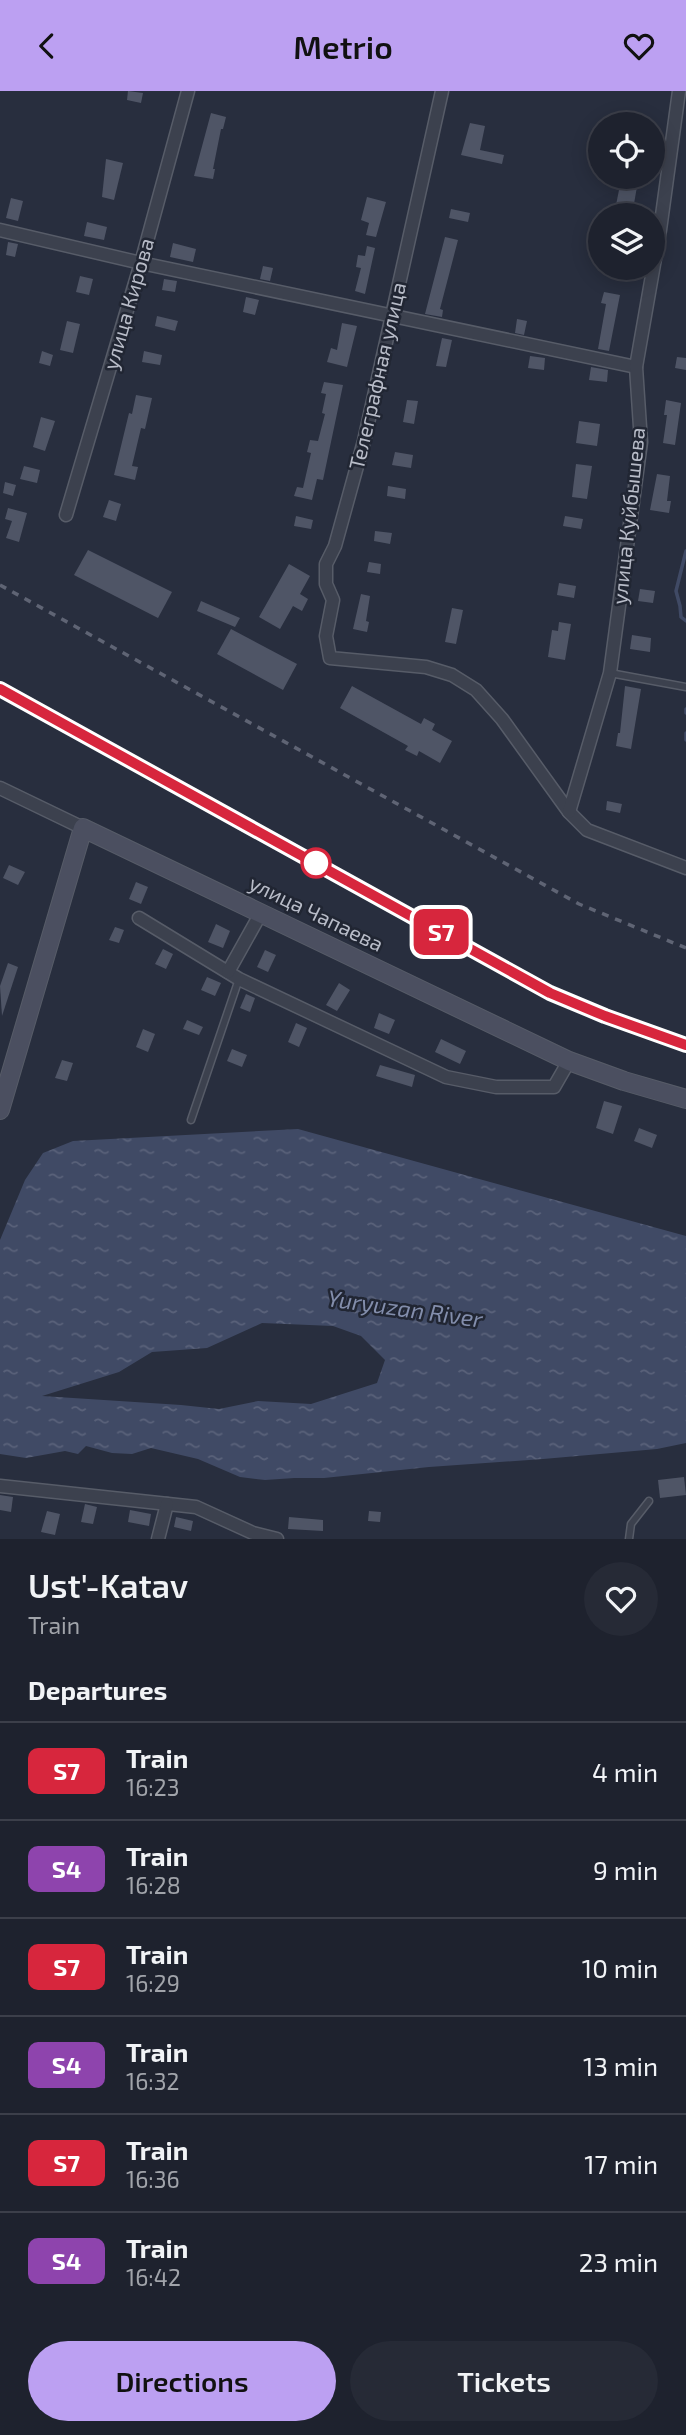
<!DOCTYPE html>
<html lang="en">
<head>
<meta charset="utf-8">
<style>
	body { margin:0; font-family:"Exo 2",sans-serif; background:#262a36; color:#f1f3f6; height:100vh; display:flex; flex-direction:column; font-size:26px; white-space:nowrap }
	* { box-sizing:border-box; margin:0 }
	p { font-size:23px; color:#a1a4aa }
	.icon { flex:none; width:38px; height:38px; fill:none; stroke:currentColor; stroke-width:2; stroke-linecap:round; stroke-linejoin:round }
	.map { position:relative; height:1448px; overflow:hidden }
	.panel { display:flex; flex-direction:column; background:#1e222e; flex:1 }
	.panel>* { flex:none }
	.badge { padding:0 14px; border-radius:10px; font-size:24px; line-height:46px }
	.controls { position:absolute; left:588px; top:21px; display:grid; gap:14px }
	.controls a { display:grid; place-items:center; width:77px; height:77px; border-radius:50%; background:#1e222e; box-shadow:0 4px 18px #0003,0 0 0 2px #3c3f4a; font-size:35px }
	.map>.badge { position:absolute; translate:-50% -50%; box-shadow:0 0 0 4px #fff }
	h2 { padding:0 28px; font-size:26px; line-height:63px }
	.round { display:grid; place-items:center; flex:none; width:74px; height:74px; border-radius:37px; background:#262a36 }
	.summary { display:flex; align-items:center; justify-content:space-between; height:119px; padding:0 28px }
	h1 { font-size:33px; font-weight:600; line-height:52px }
	.cta { display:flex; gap:14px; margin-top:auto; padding:14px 28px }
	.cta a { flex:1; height:80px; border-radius:42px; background:#bca0f2; color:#111; font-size:28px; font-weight:600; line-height:80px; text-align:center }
	.cta a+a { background:#262a36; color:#f1f3f6 }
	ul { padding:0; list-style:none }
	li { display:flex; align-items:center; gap:21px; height:98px; padding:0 28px; border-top:2px solid #3c3f4a }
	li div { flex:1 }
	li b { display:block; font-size:26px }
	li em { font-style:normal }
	li .badge { min-width:77px; font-weight:700; text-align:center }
	header { display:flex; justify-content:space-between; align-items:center; height:91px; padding:0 28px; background:#bca0f2; color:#111; font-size:32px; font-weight:600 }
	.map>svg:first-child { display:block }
	.water { fill:url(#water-ripples); fill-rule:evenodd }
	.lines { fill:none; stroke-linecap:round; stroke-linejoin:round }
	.stream { stroke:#404a65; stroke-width:3.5 }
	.building { fill:#4f5566 }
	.lane-casing { stroke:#575c68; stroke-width:9 }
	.street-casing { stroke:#575c68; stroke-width:15 }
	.secondary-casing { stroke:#575c68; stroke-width:20 }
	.lane { stroke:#3c414e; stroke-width:6 }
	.street { stroke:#3c414e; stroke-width:12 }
	.secondary { stroke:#4b4f60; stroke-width:18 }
	.rail { stroke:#5f6474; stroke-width:3.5; stroke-dasharray:7 7; stroke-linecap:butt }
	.line-casing { stroke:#fff; stroke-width:16 }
	.line { stroke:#d7263d; stroke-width:10 }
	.stop-dot { fill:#fff; stroke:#d7263d; stroke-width:3.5 }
	.labels { text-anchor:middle; stroke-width:5; stroke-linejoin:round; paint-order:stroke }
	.street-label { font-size:21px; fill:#b8bcc8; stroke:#212633 }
	.water-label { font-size:23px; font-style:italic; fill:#838eac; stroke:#212633 }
</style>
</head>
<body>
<header><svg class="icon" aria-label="back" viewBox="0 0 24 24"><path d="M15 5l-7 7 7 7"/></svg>Metrio<svg class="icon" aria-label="heart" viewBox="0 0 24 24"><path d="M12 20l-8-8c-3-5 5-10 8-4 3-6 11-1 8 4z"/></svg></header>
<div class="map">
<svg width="686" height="1448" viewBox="0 0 686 1448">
	<defs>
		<pattern id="water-ripples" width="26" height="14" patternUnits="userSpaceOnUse" patternTransform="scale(1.75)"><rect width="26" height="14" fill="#404a65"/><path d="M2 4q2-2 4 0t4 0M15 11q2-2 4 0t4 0" fill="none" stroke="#5a627a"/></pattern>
	</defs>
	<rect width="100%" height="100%" fill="#282e3e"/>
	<path class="water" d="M298,1038L686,1145V1352L657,1358L543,1368L429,1376L324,1387H294L265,1389L240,1386L198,1368L151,1357L132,1363L112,1362L86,1355L78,1363L65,1360L26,1367L0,1363V1149L25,1089L43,1062L73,1050ZM262,1232L333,1235L361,1245L385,1269L377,1292L311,1313L258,1310L219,1318L181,1314L42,1305L119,1281L152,1261L207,1257Z"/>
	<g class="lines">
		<g class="stream">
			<path d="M686,460L676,500L680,515L681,526L686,530"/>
			<path d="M686,618V622"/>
			<path d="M686,642V649"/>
		</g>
	</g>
	<g class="building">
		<path d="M128,0L143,2L141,12L127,9Z"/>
		<path d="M211,22L226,26L223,38H221L213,78H215L213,88L194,85Z"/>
		<path d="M470,32L485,35L480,59L504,64L502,73L461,64Z"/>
		<path d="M106,68L123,72L114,109L102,106Z"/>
		<path d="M619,87L638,90L632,124H614L619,99L616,98Z"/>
		<path d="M367,106L386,111L376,146L366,144L369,132L361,129Z"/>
		<path d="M11,107L23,110L18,130L6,127Z"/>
		<path d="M451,118L470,122L468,131L449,127Z"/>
		<path d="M87,131L107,136L104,149L84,145Z"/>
		<path d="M445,146L458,149L440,218L443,219L442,226L425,223Z"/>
		<path d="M8,151L18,153L15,166L6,164Z"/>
		<path d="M173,152L196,158L193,171L170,166Z"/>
		<path d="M367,155L375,157L365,203L355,200L361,177L356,176L358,164L365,165Z"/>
		<path d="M263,175L273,177L270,190L260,188Z"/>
		<path d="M80,185L93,188L89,204L76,201Z"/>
		<path d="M164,188L177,190L175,201L162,199Z"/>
		<path d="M604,201L620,204L609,260L598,258L606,213L601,212Z"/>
		<path d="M246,206L259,209L255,224L243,221Z"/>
		<path d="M157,225L178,230L175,240L155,235Z"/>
		<path d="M517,228L527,230L524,244L515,242Z"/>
		<path d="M67,230L80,233L73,262L60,259Z"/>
		<path d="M342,232L357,235L347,276L327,271L331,257L337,259Z"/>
		<path d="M442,247L452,249L446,276L436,275Z"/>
		<path d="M42,260L53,264L50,275L39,272Z"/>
		<path d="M144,260L162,264L160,274L142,271Z"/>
		<path d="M530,265L545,267L544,279L528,277Z"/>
		<path d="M677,266L686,267V279L675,277Z"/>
		<path d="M591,276L608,279L607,291L589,289Z"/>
		<path d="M324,291L343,294L323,389L317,388L312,409L294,405L297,396L303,397L311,362L307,361L310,349L318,350L325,323L322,322L326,303L321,302Z"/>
		<path d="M136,304L152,307L145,338L141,337L132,375L138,376L135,389L114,384L129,322L132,323Z"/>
		<path d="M407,309L418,310L414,333L403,331Z"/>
		<path d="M666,309L681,312L675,354L663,352L667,324H664Z"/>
		<path d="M41,326L55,330L45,360L33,356Z"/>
		<path d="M579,330L600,333L597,355L576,352Z"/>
		<path d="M395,361L413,364L411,377L392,374Z"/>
		<path d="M576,373L592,375L587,408L572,406Z"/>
		<path d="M24,375L40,379L37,392L20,388Z"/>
		<path d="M657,383L670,385L667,410H671L669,422L650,419Z"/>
		<path d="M5,391L16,394L13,405L3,402Z"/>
		<path d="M388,395L406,398L405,408L387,405Z"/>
		<path d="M109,409L121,413L116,430L103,426Z"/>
		<path d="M8,417L27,422L19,451L6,447L12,430L5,428Z"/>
		<path d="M296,425L313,429L311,438L294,435Z"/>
		<path d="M565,425L583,428L581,438L563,435Z"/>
		<path d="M375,440L392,442L390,453L374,450Z"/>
		<path d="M88,459L172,501L158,527L74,484Z"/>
		<path d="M369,471L381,473L380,483L367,481Z"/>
		<path d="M289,473L310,485L300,503L308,508L302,520L293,515L280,538L259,526Z"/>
		<path d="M559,492L576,495L574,507L557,504Z"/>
		<path d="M640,498L655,500L653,512L638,510Z"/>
		<path d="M361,503L370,505L366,530L369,531L367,541L353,538Z"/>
		<path d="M201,510L240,527L235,536L197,520Z"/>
		<path d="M452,517L463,519L456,553L445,551Z"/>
		<path d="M559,531L571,533L565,569L548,566L552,539L558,540Z"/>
		<path d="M231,538L297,573L283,599L217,563Z"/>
		<path d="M632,544L651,547L650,561L630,558Z"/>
		<path d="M352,595L421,633L424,627L435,633L432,639L452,650L440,672L419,660L417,665L405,659L408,655L340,617Z"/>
		<path d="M625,595L641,598L631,658L616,655L618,642H620Z"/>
		<path d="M607,710L622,713L620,722L606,719Z"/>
		<path d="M9,774L25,781L18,794L3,787Z"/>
		<path d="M136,791L148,796L141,813L129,808Z"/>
		<path d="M216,833L230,840L223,857L208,851Z"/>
		<path d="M115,836L124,839L119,852L109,849Z"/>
		<path d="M163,858L173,863L166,878L155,873Z"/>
		<path d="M265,859L276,864L268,881L257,876Z"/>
		<path d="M8,872L18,876L2,925L0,895Z"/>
		<path d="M207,886L221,892L215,905L201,899Z"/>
		<path d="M339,892L350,899L337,920L326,914Z"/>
		<path d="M246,903L255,907L250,921L240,917Z"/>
		<path d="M379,922L395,929L389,943L374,937Z"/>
		<path d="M187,929L203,936L199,944L183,938Z"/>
		<path d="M296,932L307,937L299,956L288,951Z"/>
		<path d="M143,938L155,943L148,961L136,956Z"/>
		<path d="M441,948L466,960L460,973L435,961Z"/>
		<path d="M232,958L247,964L242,976L227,970Z"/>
		<path d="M62,969L73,972L67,990L55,987Z"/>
		<path d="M380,974L415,984L412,996L376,985Z"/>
		<path d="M604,1010L622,1015L613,1043L596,1037Z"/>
		<path d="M639,1037L657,1044L652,1057L634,1050Z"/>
		<path d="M684,1386L686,1404L660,1407L658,1389Z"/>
		<path d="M0,1404L13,1406L11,1421L0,1419Z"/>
		<path d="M85,1413L97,1416L93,1433L81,1431Z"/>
		<path d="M130,1419L151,1423L149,1435L128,1431Z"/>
		<path d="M47,1420L60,1423L55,1444L41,1441Z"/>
		<path d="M369,1420L381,1421L380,1431L368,1430Z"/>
		<path d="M176,1426L193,1430L191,1440L174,1436Z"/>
		<path d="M289,1426L323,1429V1440L288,1438Z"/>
	</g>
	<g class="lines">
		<g class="lane-casing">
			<g id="lane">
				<path d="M610,582L686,596"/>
				<path d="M191,1029L239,888"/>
				<path d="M629,1448L631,1433L649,1410"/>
			</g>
		</g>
		<g class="street-casing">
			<g id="street">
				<path d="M442,0L364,350L335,455L326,473V493L333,509L326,545L330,567L426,576L452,584L476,599L502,628L569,721L587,739L686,777"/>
				<path d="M0,139L141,172L636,276"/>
				<path d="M66,424L141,172L188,0"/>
				<path d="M0,697L83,737"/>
				<path d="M569,721L610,582L641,351L636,276L660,139L679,0"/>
				<path d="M139,827L239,888L446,986L496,996H554L569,970"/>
				<path d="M228,881L261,822"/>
				<path d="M0,1395L196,1416L253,1442L277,1448"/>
				<path d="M158,1448L167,1413"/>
			</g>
		</g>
		<g class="secondary-casing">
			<path id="secondary" d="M0,1019L83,737L569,970L624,990L686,1008"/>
		</g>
		<use href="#lane" class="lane"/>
		<use href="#street" class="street"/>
		<use href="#secondary" class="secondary"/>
		<g class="rail">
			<path d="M0,494L579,813L686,857"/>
			<path d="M0,598L550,902L605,925L686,954"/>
		</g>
	</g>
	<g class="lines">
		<g class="line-casing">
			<path id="line" d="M0,598L550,902L605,925L686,954"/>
		</g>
		<use href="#line" class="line"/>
	</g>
	<circle class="stop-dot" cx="316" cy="772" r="14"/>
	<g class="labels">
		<g class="street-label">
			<text transform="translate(129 213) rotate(-74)" y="7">улица Кирова</text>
			<text transform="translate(378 285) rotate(-77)" y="7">Телеграфная улица</text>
			<text transform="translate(629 425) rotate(-84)" y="7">улица Куйбышева</text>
			<text transform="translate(316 823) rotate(26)" y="7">улица Чапаева</text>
		</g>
		<g class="water-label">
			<text transform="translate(405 1218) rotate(8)" y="8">Yuryuzan River</text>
		</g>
	</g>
</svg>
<div class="controls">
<a><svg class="icon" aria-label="locate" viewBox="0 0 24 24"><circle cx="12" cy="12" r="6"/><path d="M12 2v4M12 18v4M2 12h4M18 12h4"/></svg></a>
<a><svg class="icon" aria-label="layers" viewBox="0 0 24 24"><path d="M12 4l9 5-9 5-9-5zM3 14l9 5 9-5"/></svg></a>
</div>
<b class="badge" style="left:441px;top:841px;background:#d7263d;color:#fff">S7</b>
</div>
<section class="panel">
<div class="summary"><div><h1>Ust'-Katav</h1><p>Train</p></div><a class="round"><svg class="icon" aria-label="heart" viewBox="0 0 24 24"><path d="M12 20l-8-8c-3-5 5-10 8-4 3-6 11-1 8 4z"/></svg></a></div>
<h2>Departures</h2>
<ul>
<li><span class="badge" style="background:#d7263d;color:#fff">S7</span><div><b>Train</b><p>16:23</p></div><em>4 min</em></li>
<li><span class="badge" style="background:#8e44ad;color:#fff">S4</span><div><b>Train</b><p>16:28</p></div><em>9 min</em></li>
<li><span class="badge" style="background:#d7263d;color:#fff">S7</span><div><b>Train</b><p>16:29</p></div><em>10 min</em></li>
<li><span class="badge" style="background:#8e44ad;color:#fff">S4</span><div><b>Train</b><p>16:32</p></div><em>13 min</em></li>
<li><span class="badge" style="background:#d7263d;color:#fff">S7</span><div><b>Train</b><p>16:36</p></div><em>17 min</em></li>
<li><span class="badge" style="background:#8e44ad;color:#fff">S4</span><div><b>Train</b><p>16:42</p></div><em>23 min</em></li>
</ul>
<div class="cta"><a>Directions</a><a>Tickets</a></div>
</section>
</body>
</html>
